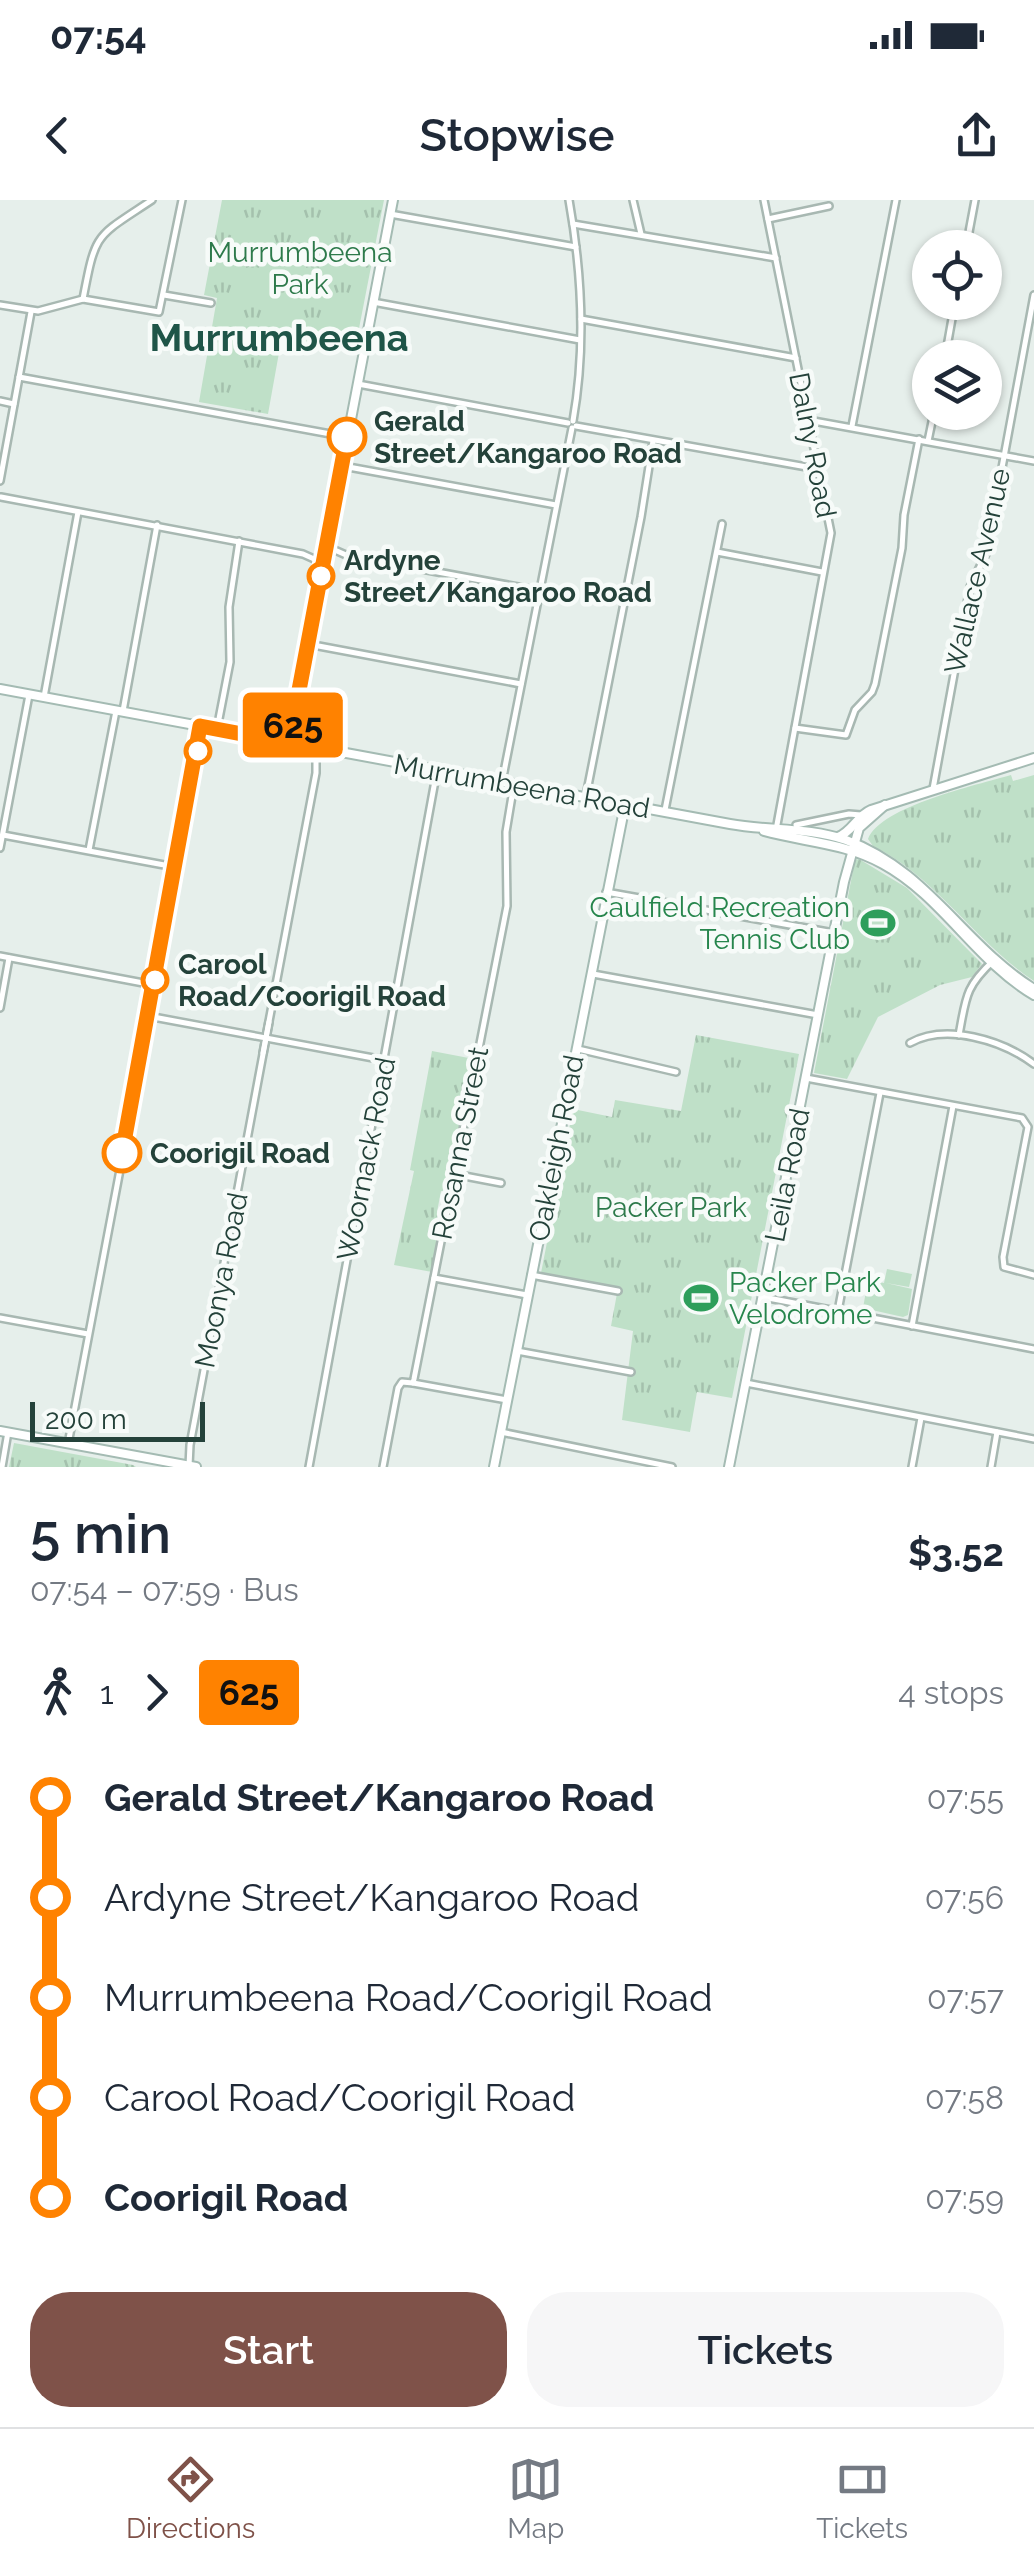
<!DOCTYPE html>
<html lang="en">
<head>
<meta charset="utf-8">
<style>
	body { margin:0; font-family:Raleway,sans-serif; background:#f6f6f7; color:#1f2937; height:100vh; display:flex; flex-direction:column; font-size:38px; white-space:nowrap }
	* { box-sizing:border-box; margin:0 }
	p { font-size:32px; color:#747a83 }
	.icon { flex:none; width:55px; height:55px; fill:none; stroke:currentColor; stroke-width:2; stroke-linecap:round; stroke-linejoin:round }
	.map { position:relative; height:1267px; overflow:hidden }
	.sheet { display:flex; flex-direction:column; background:#fff; flex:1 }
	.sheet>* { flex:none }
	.badge { padding:0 20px; border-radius:8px; font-size:35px; line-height:65px }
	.controls { position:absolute; left:912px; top:30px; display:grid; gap:20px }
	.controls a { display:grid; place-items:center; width:90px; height:90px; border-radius:50%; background:#fff; box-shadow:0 2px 8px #0004; font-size:50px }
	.scale { position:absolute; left:30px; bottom:25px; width:175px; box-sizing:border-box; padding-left:10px; border:5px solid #24423a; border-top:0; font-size:28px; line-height:35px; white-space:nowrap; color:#24423a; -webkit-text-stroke:8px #f7fbf9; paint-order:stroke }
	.map>.badge { position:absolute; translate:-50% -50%; box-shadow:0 0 0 5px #fff }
	.legs { display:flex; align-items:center; gap:15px; height:110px; padding:0 30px; font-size:32px }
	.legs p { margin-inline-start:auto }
	.overview { display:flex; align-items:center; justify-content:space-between; height:170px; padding:0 30px }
	h1 { font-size:55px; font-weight:600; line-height:75px }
	.cta { display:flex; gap:20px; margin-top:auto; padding:20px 30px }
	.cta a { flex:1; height:115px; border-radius:40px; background:#7f5249; color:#fff; font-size:40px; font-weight:600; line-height:115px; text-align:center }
	.cta a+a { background:#f6f6f7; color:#1f2937 }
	ul { padding:0 30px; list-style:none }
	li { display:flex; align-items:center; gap:35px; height:100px; font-size:38px }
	li i { display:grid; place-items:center; width:15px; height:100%; margin:0 12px; background:currentColor }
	li i::after { content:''; width:25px; height:25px; margin:-12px; border:8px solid; border-radius:50%; background:#fff }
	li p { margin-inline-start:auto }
	li:first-child i { background:linear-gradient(#0000 50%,currentColor 0) }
	li:last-child i { background:linear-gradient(currentColor 50%,#0000 0) }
	.status { display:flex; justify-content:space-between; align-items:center; height:70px; padding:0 50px; background:#fff; direction:ltr }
	.status svg { height:28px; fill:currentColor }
	header { display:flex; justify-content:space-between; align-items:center; height:130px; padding:0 30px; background:#fff; font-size:45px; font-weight:600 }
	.dock { display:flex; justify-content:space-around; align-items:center; height:140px; border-top:2px solid #e0e1e3; background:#fff; font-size:28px; color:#747a83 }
	.dock a { display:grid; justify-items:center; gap:5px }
	.dock .selected { color:#7f5249 }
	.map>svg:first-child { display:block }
	.green { fill:#bfe0c8 }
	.park { fill:url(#park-tufts) }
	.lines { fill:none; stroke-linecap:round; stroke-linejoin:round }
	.street-casing { stroke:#a8b8b2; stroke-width:10 }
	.secondary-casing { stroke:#a4bbb3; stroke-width:12 }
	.street { stroke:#fff; stroke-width:5 }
	.secondary { stroke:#fff; stroke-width:8 }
	.line-1-casing { stroke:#fff; stroke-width:22 }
	.line-1 { stroke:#ff8200; stroke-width:15 }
	.stop-1-dot { fill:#fff; stroke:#ff8200; stroke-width:5 }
	.labels { text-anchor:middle; stroke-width:9; stroke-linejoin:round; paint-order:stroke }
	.park-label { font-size:28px; fill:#2d7a4b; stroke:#f7fbf9 }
	.stop-label { font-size:28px; font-weight:bold; fill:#24423a; stroke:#f7fbf9; text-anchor:start }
	.street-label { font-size:28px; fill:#24423a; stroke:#f7fbf9 }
	.leisure-label { font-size:28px; fill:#27864d; stroke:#f7fbf9; text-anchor:end }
	.district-label { font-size:38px; font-weight:bold; fill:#1f5548; stroke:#f7fbf9 }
</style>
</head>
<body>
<div class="status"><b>07:54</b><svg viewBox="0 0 49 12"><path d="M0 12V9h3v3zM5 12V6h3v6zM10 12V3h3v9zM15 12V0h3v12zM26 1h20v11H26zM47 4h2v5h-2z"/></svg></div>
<header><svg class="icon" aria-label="back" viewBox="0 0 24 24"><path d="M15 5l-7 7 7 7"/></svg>Stopwise<svg class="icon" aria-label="share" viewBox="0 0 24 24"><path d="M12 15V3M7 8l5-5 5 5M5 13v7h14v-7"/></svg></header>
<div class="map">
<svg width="1034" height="1267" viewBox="0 0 1034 1267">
	<defs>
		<pattern id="park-tufts" width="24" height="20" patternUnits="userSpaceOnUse" patternTransform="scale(2.5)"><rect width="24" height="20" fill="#bfe0c8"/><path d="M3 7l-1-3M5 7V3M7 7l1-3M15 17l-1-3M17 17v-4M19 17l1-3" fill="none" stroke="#a4c1ad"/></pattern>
	</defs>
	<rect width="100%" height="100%" fill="#e6efeb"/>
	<path class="green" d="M887,1069L912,1074L909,1087L886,1083L912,1089L908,1115L903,1117L863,1108L868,1080L884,1083Z"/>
	<g class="park">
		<path d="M222,0H384L355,149L282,136L268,214L199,202L217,98L204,95Z"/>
		<path d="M1011,575L1013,581L1034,575V781C975,742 937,678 873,646L868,639C881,606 977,585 1011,575Z"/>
		<path d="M859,659L907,688L982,764L972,777L940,785L878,817L847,879L814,873L855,660Z"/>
		<path d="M696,835L799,854L732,1198L697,1192L690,1232L622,1220L633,1131L611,1126L618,1088L541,1073L573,909L612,917L615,900L681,911Z"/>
		<path d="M432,851L474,859L447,992L441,991L437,1012L442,1013L432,1072L394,1065L414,971L410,970Z"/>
		<path d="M14,1243L133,1265L136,1267H9Z"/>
	</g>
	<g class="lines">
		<g class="street-casing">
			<g id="street">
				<path d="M569,0C582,73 586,148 573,221"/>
				<path d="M633,0L641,34"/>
				<path d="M764,0L831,333L776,630"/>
				<path d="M390,14L576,47"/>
				<path d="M768,19L829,6"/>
				<path d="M573,24L776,58"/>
				<path d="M966,48L975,0"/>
				<path d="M164,95L211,103"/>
				<path d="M83,99C96,31 95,38 152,0"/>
				<path d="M373,102L580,140"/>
				<path d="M0,105L38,111L83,99L159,112L182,0"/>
				<path d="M581,119L796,158"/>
				<path d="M945,158L955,102"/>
				<path d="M19,177L347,237"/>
				<path d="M358,184L568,223"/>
				<path d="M0,201L14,204"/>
				<path d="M808,220L1034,261"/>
				<path d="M576,226L818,269"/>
				<path d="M852,226L896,0"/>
				<path d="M928,241L934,212"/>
				<path d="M343,266L556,305"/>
				<path d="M0,281L31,112"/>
				<path d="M1,297L303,354L323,363"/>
				<path d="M328,347L346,355L540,391"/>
				<path d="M717,352L822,372"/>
				<path d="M308,444L521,484"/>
				<path d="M44,497L78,312"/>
				<path d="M123,511L157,325"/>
				<path d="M795,528L846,535L855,510L872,492L875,484L902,348L904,315L919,239"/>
				<path d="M217,529L230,462L229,407L239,341"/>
				<path d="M502,582L572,228"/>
				<path d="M933,589L970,387L986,354L1034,95"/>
				<path d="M586,596L641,317L653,241"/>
				<path d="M665,610L722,324"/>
				<path d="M796,625L849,614L861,615"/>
				<path d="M3,635L175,667"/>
				<path d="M0,648L29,495"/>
				<path d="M89,650L116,511"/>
				<path d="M606,692L834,733"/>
				<path d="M0,756L154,785"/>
				<path d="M593,774L818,815"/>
				<path d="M0,808L9,758"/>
				<path d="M148,816L384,860"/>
				<path d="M959,835C966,798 965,787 993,761"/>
				<path d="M910,843C946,823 1002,840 1034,864"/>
				<path d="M578,849L676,872"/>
				<path d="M263,853L316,573V548"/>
				<path d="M806,878L1022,918L1028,927L1003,1057L1004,1067L1034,1075"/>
				<path d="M454,974L501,983"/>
				<path d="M531,1075L618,1091"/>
				<path d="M434,1078L527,1095"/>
				<path d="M763,1097L1034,1149"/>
				<path d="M838,1111L880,893"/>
				<path d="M0,1118L88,1134"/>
				<path d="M912,1126L953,906"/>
				<path d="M517,1151L631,1172"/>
				<path d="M413,1183L507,1200"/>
				<path d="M746,1183L1034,1239"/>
				<path d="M501,1232L672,1267"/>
				<path d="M68,1244L204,527"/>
				<path d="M189,1266L190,1245L269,822"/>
				<path d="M2,1267L8,1232"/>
				<path d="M309,1267L437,570"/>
				<path d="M383,1267L398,1188L402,1182L413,1183L414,1179L507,706L506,632L514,584"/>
				<path d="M912,1267L921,1218"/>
				<path d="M991,1267L997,1232"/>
			</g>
		</g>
		<g class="secondary-casing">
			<g id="secondary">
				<path d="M0,489L730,624C768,631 808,627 846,640C928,670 963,745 1034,789"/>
				<path d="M289,543L393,0"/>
				<path d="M764,631C804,642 846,643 883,664C942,696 976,761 1034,795"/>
				<path d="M838,637C852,632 857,616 871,610L1034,558"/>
				<path d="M0,1231L196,1267"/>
				<path d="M494,1267L625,605"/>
				<path d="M729,1267L844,682L859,628L885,605"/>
			</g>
		</g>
		<use href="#street" class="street"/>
		<use href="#secondary" class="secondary"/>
	</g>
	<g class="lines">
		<g class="line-1-casing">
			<path id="line-1" d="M122,953L200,526L289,543L347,237"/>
		</g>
		<use href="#line-1" class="line-1"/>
	</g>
	<defs>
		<g id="stadium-bare" transform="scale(2.7)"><path d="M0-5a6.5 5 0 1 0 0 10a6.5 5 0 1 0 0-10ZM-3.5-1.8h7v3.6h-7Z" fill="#2e9e5b" stroke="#f7fbf9" stroke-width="2.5" paint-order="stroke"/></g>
	</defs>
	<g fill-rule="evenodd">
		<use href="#stadium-bare" x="878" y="723"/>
		<use href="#stadium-bare" x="701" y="1098"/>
	</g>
	<g class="stop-1-dot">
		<circle cx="347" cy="237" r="18"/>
		<circle cx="321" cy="376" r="12"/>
		<circle cx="198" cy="551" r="12"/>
		<circle cx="155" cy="780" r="12"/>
		<circle cx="122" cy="953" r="18"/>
	</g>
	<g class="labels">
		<g class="park-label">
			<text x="300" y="62">Murrumbeena<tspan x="300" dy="32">Park</tspan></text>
			<text x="671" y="1017">Packer Park</text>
		</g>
		<g class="stop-label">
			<text x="374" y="231">Gerald<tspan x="374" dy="32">Street/Kangaroo Road</tspan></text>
			<text x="344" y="370">Ardyne<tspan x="344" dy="32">Street/Kangaroo Road</tspan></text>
			<text x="178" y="774">Carool<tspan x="178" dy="32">Road/Coorigil Road</tspan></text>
			<text x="150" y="963">Coorigil Road</text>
		</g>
		<g class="street-label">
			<text transform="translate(813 245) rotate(79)" y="10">Dalny Road</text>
			<text transform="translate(977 371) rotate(-77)" y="10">Wallace Avenue</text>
			<text transform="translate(522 586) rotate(10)" y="10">Murrumbeena Road</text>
			<text transform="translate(460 943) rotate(-79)" y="10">Rosanna Street</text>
			<text transform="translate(556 948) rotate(-79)" y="10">Oakleigh Road</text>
			<text transform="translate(366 959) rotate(-79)" y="10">Woornack Road</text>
			<text transform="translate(787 975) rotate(-79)" y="10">Leila Road</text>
			<text transform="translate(221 1080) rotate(-79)" y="10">Moonya Road</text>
		</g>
		<g class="leisure-label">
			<text x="850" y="717">Caulfield Recreation<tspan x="850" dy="32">Tennis Club</tspan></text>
			<text x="729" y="1092" text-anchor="start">Packer Park<tspan x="729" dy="32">Velodrome</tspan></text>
		</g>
		<g class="district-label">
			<text x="279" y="151">Murrumbeena</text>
		</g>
	</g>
</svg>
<div class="controls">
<a><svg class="icon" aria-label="locate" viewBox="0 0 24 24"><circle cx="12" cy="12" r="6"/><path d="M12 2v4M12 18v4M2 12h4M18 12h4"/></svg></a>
<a><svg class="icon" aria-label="layers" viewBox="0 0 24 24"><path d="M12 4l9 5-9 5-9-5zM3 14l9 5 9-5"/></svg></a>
</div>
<div class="scale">200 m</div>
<b class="badge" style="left:293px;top:525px;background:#ff8200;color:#111">625</b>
</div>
<section class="sheet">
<div class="overview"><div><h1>5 min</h1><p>07:54 – 07:59 · Bus</p></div><b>$3.52</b></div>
<div class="legs"><svg class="icon" aria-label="walk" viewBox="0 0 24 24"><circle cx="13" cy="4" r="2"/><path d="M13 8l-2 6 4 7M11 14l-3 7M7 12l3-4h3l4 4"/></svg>1<svg class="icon" aria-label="forward" viewBox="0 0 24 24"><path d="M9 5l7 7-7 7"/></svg><b class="badge" style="background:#ff8200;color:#111">625</b><p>4 stops</p></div>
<ul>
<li><i style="color:#ff8200"></i><b>Gerald Street/Kangaroo Road</b><p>07:55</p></li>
<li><i style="color:#ff8200"></i><span>Ardyne Street/Kangaroo Road</span><p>07:56</p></li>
<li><i style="color:#ff8200"></i><span>Murrumbeena Road/Coorigil Road</span><p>07:57</p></li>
<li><i style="color:#ff8200"></i><span>Carool Road/Coorigil Road</span><p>07:58</p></li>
<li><i style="color:#ff8200"></i><b>Coorigil Road</b><p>07:59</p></li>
</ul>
<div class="cta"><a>Start</a><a>Tickets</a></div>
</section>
<nav class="dock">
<a class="selected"><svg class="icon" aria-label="directions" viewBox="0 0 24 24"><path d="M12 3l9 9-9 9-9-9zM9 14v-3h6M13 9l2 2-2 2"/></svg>Directions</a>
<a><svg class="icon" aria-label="map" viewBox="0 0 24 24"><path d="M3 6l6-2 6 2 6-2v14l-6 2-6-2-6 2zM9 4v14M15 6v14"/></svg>Map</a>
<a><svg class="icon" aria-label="tickets" viewBox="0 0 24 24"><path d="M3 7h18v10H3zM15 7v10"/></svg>Tickets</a>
</nav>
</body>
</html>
